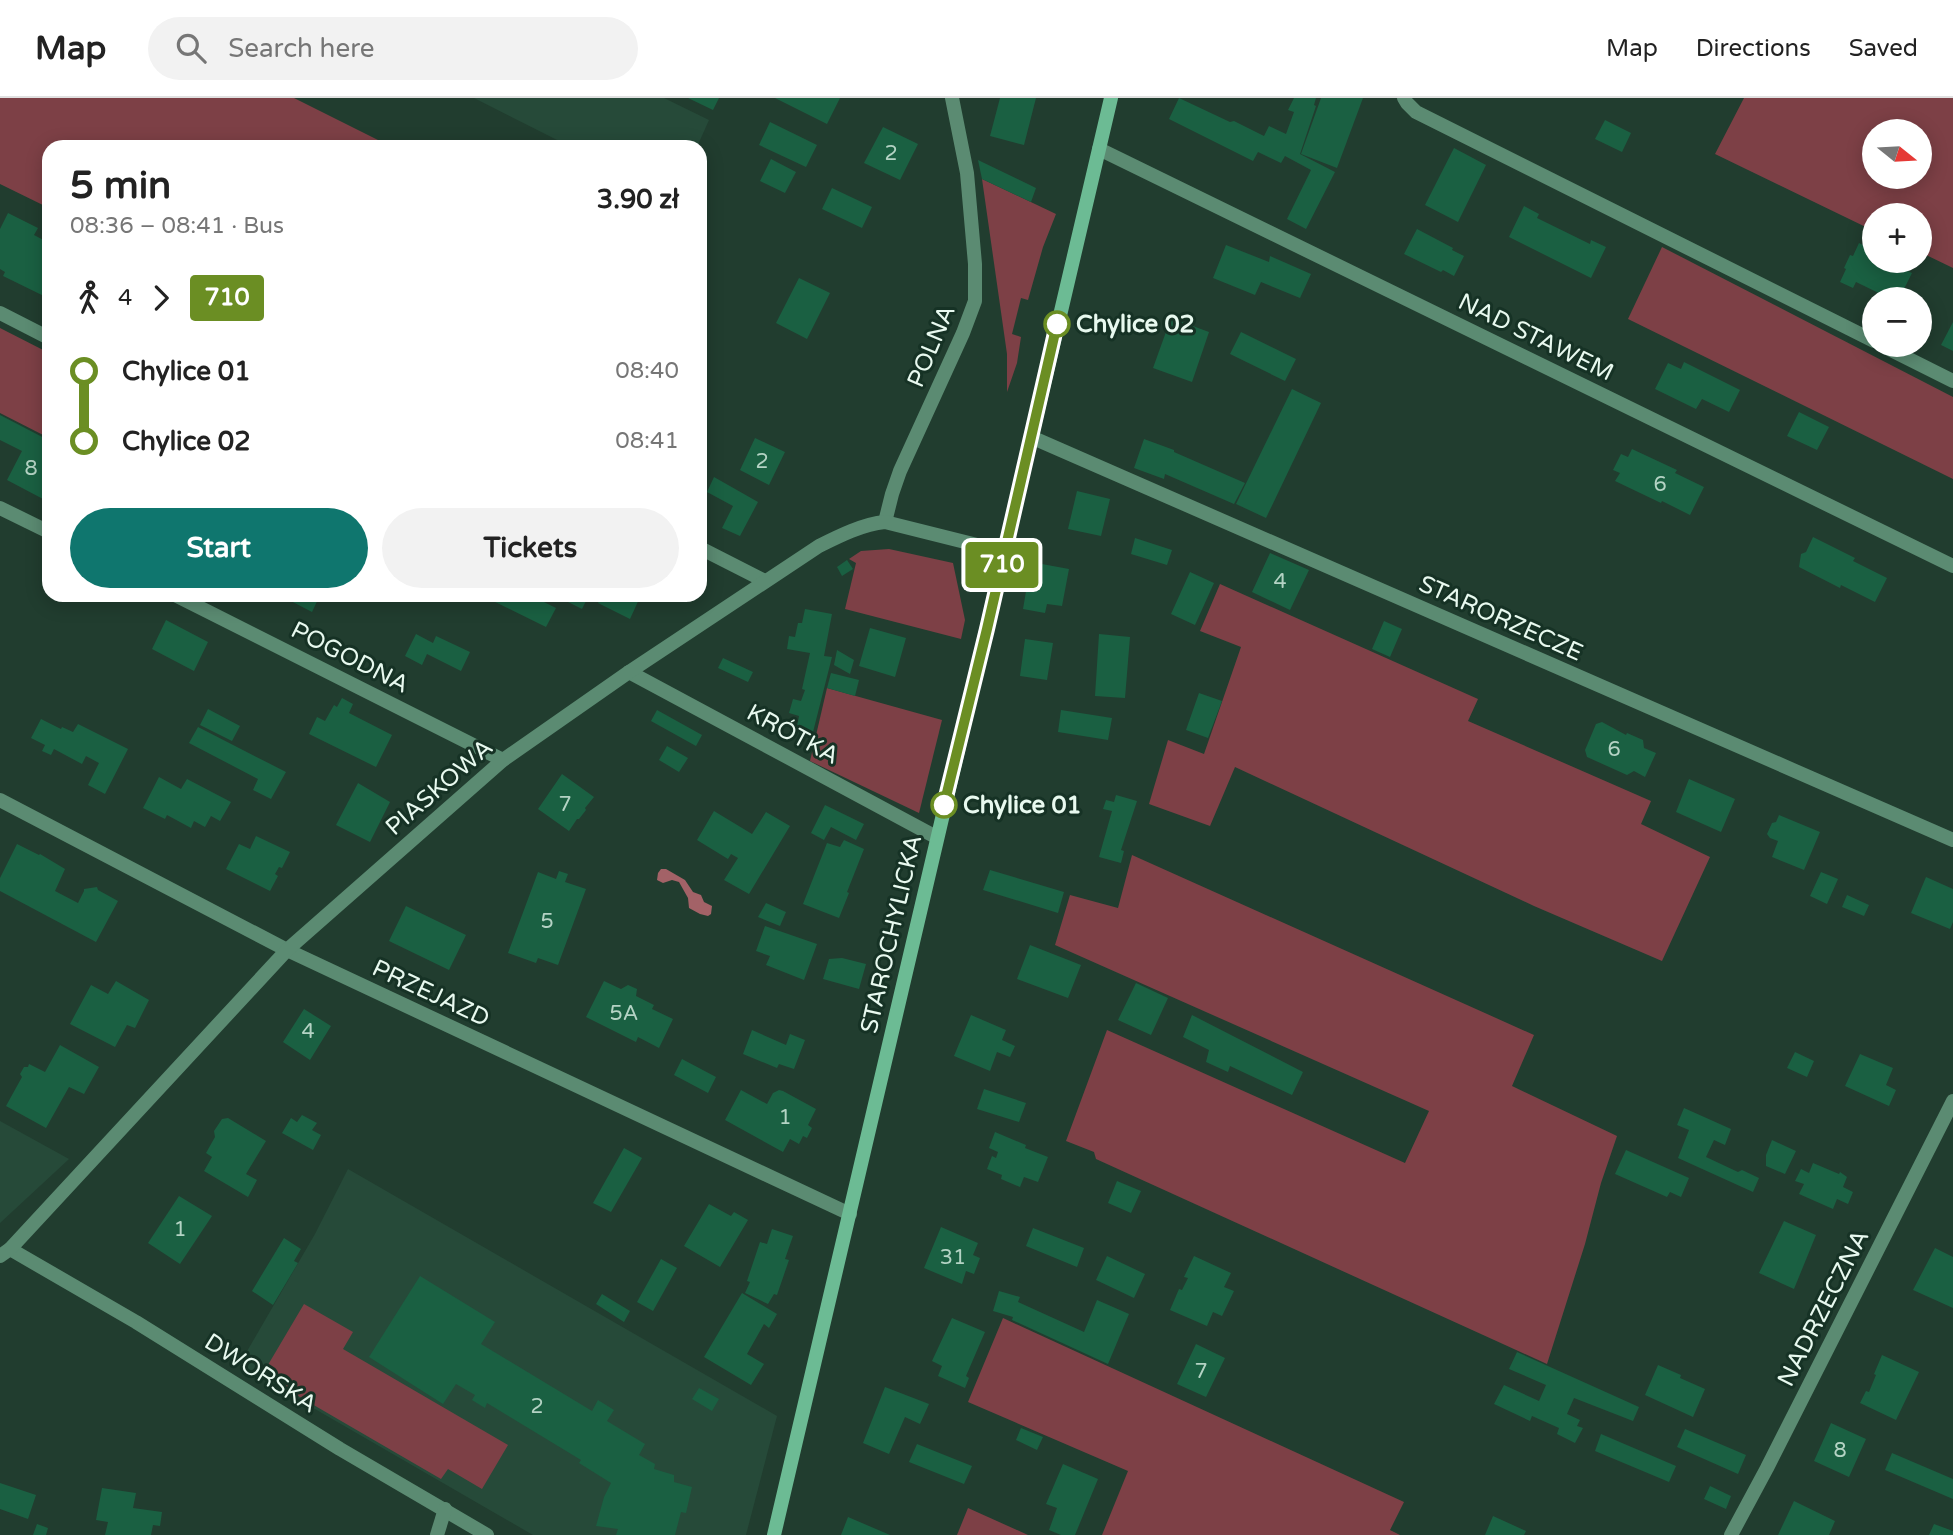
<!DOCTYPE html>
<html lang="en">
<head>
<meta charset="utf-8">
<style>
	body { margin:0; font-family:"Varela Round",sans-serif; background:#f2f2f2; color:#222; height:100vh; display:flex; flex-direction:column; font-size:26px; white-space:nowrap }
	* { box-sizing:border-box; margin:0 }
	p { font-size:23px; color:#767676 }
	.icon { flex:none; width:38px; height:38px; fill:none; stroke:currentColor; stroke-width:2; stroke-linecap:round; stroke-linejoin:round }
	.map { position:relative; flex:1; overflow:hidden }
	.sheet { position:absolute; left:42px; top:42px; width:665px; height:462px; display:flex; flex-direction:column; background:#fff; border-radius:21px; box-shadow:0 4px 18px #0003 }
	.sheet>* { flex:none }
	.badge { padding:0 14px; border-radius:5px; font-size:24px; line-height:46px }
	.needle { width:46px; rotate:108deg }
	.controls { position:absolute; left:1862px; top:21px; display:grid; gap:14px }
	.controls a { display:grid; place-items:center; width:70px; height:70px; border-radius:50%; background:#fff; box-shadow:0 4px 18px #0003; font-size:35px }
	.map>.badge { position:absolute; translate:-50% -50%; box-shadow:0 0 0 4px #fff }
	.legs { display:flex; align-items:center; gap:10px; height:77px; padding:0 28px; font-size:23px }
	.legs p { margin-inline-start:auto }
	.summary { display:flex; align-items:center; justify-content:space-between; height:119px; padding:0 28px }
	h1 { font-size:38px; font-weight:700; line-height:52px }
	.primary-button { display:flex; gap:14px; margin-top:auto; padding:14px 28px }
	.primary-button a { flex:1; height:80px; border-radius:42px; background:#0f766e; color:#fff; font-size:28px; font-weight:700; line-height:80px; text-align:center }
	.primary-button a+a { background:#f2f2f2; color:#222 }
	ul { padding:0 28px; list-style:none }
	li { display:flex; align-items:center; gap:24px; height:70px; font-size:26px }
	li i { display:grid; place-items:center; width:10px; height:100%; margin:0 9px; background:currentColor }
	li i::after { content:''; width:18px; height:18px; margin:-9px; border:5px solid; border-radius:50%; background:#fff }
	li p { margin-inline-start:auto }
	li:first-child i { background:linear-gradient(#0000 50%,currentColor 0) }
	li:last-child i { background:linear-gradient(currentColor 50%,#0000 0) }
	header { display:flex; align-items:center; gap:42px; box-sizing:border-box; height:98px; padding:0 35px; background:#fff; border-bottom:2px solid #e0e0e0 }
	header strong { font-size:33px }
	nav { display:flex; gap:38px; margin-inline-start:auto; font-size:24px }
	.search { width:490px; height:63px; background:#f2f2f2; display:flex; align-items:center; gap:18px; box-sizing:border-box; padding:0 24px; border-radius:38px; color:#767676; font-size:26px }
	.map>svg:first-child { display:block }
	.built { fill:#264a39 }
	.green { fill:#7d4046; fill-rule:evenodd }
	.water { fill:#a36267 }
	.building { fill:#1a6042 }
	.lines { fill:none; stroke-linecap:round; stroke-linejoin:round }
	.street { stroke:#5b8b72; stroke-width:14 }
	.secondary { stroke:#6cbb94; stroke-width:14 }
	.line-1-casing { stroke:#fff; stroke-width:16 }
	.line-1 { stroke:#6b8e23; stroke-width:10 }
	.stop-1-dot { fill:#fff; stroke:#6b8e23; stroke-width:3.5 }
	.labels { text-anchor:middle; stroke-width:6; stroke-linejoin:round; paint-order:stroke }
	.number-label { font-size:21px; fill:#b4d3c4 }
	.stop-label { font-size:24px; font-weight:bold; fill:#e8f9ef; stroke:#163225; text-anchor:start }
	.street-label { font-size:24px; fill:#e8f9ef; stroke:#163225 }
</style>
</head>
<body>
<header>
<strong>Map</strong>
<div class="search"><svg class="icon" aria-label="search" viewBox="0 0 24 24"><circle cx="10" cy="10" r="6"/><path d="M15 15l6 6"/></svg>Search here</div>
<nav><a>Map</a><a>Directions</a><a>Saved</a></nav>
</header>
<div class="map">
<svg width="1953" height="1437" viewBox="0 0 1953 1437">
	<rect width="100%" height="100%" fill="#213d2f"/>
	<g class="built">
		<path d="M474,0H664L709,22L697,49H571Z"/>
		<path d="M0,1023L69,1061L0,1125Z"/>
		<path d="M348,1071L777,1318L746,1437H533L239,1267L315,1136Z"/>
	</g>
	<g class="green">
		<path d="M0,0H294L382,44L380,49H49V110L0,86Z"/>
		<path d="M1744,0H1953V170L1920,154V117H1874V133L1715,56ZM1874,33H1920V79H1874Z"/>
		<path d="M982,81L1056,116L1043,149L1028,202L1021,200L1012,236L1021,239L1017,265L1007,294V256Z"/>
		<path d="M1662,149L1953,299V381L1628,221Z"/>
		<path d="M0,230L49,255V340L0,315Z"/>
		<path d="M889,451L953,465L965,522L961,541L845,511L856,465L849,461L861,453Z"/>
		<path d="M1220,486L1478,601L1468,623L1651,703L1641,726L1710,759L1662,863L1534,808L1235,669L1210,728L1149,706L1168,642L1204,656L1241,549L1200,533Z"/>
		<path d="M827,590L942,622L919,715L810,663Z"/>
		<path d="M1132,757L1534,937L1512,988L1617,1038L1601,1085L1585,1146L1547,1266L1096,1061L1094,1054L1066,1043L1107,932L1405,1065L1429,1013L1055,847L1070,797L1118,810Z"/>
		<path d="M304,1206L353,1234L343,1251L508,1347L482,1391L448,1371L441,1381L262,1277Z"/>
		<path d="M1003,1220L1404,1404L1390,1432L1400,1437H1102L1128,1373L968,1304Z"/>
		<path d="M968,1410L1028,1437H957Z"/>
	</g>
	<path class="water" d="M661,771H666L685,782L693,794L701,797L704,804L712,808L711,816L708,818L700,816L689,810L688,800L679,784L672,782L663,785L657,782L658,775Z"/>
	<g class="building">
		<path d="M688,0H719L713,12Z"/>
		<path d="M775,0H840L827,26Z"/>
		<path d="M1000,0H1036L1024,47L990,38Z"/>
		<path d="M1179,0L1230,24L1234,23L1264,38L1269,28L1286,36L1294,14L1288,12L1294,0H1316L1314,7L1316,8L1300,56L1335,74L1306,131L1287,121L1311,72L1285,58L1281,65L1258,54L1253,63L1169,21Z"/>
		<path d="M1321,0H1363L1337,70L1301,56Z"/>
		<path d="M1605,22L1631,35L1622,54L1595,41Z"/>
		<path d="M770,24L817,47L806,69L759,47Z"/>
		<path d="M883,29L918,46L900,82L864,65Z"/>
		<path d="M1454,50L1486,67L1458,124L1425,107Z"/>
		<path d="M771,61L796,74L785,95L760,83Z"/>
		<path d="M978,62L1036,90L1031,104L982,81Z"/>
		<path d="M832,90L872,109L862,130L822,111Z"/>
		<path d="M1524,108L1539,116L1537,120L1590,146L1591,142L1606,149L1591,180L1509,139Z"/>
		<path d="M8,115L38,130L34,137L49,145L48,200L3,178L5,174L0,171V131Z"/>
		<path d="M1417,131L1453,150L1452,152L1464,158L1454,178L1443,172L1441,174L1404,156Z"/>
		<path d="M1859,145L1874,153V163H1886L1912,175L1899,201H1891L1856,184L1853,190L1840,184L1846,171L1844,170L1850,157L1853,158Z"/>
		<path d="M1226,147L1269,164L1270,158L1311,176L1300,200L1261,184L1255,197L1213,180Z"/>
		<path d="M799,180L830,195L807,241L776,225Z"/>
		<path d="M1171,220L1209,234L1192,284L1153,270Z"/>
		<path d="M1953,224V253L1941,247Z"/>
		<path d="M1241,234L1296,261L1285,283L1230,256Z"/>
		<path d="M1684,264L1740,292L1729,314L1702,301L1696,311L1655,291L1668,265L1681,271Z"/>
		<path d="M1292,291L1321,305L1266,420L1236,406Z"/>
		<path d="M1799,314L1829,329L1817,352L1787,338Z"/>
		<path d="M0,317L48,342L42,355L49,358V388L43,401L7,382L22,353L0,342Z"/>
		<path d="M755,340L785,354L769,387L740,372Z"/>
		<path d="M1144,341L1174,352V354L1245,385L1234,406L1165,376L1164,381L1134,370Z"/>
		<path d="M1632,351L1677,372L1675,375L1704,389L1690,417L1662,403L1661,405L1615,383L1620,375L1613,372L1621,356L1628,359Z"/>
		<path d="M714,379L758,404L740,438L722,430L733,408L707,394Z"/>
		<path d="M1077,393L1110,401L1101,438L1068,431Z"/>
		<path d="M1813,439L1855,460L1853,463L1887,480L1875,504L1841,487L1840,490L1799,469L1801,456L1806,454Z"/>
		<path d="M1135,440L1172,452L1167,467L1131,456Z"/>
		<path d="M1270,455L1309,472L1290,512L1252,494Z"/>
		<path d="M847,462L853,471L842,478L837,469Z"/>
		<path d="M1031,464L1069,471L1062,508L1047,506L1045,515L1023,511Z"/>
		<path d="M1190,474L1214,485L1195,527L1171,516Z"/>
		<path d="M291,497H320L312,514L289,502Z"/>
		<path d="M486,497H530L556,510L546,529L485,499Z"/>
		<path d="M554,497H589L582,511Z"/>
		<path d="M602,497H641L630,521L598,505Z"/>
		<path d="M805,511L832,516L824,558L832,559L812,638L796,634L799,618L789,615L793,601L801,603L805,592L802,591L810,555L787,551L789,538L795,539L798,525H802Z"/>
		<path d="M166,522L208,544L194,573L152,551Z"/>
		<path d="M1384,523L1402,531L1390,559L1372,551Z"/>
		<path d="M870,530L906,540L895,579L859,568Z"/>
		<path d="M416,536L433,545L436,538L470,554L461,573L427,556L422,567L405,558Z"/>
		<path d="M1099,536L1130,539L1125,600L1095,598Z"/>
		<path d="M1025,541L1053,545L1047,582L1020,578Z"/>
		<path d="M837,552L854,562L850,576L834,567Z"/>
		<path d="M723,560L753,574L748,584L718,570Z"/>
		<path d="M831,575L859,582L855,598L827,590Z"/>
		<path d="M1199,595L1222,603L1208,640L1186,632Z"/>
		<path d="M342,600L353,606L349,615L392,637L376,669L309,636L317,619L325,623L334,607L337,609Z"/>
		<path d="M208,611L240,628L232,643L200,627Z"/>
		<path d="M657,612L702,637L696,648L651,623Z"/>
		<path d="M1061,612L1112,620L1108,642L1058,634Z"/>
		<path d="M41,621L61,631L62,629L73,634L78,626L128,651L105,696L88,687L99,665L86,658L82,666L54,651L51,657L42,653L45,647L31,640Z"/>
		<path d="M1602,624L1626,637L1627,635L1643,642L1644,650L1656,655L1645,679L1634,673L1627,677L1587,659L1585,652L1596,626Z"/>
		<path d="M198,629L286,674L271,701L253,692L258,681L189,645Z"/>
		<path d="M667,648L688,660L679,674L659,662Z"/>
		<path d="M562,676L594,699L585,710L586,712L579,721H577L569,733L538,711Z"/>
		<path d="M159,679L181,691L187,681L231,704L220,723L211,718L205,729L194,723L191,730L167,717L165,721L143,710Z"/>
		<path d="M1689,681L1735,701L1721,734L1676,714Z"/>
		<path d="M358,685L390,704L370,744L336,727Z"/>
		<path d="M1116,697L1137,703L1121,752L1124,753L1121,765L1099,759L1112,713L1103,711L1106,702L1114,704Z"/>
		<path d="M825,707L864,726L856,742L831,729L824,742L811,735Z"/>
		<path d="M714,713L752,736L766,714L790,728L749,796L724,782L738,760L731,756L728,761L697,742Z"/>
		<path d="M1779,717L1820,734L1804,772L1772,759L1778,743L1770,740L1767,736L1772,725L1776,724Z"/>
		<path d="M256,738L290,754L282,770L279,769L275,776L278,778L270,793L226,771L239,746L250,751Z"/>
		<path d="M844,742L864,751L847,794L849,795L839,820L803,806L827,745L840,749Z"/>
		<path d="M17,746L39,757L40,756L65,771L55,793L78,805L84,793V791L97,789L98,792L118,803L96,844L0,793V780Z"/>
		<path d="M990,772L1064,794L1058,815L983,792Z"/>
		<path d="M559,773L568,776L565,784L586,791L558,867L538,860L536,865L508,855L538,774L556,781Z"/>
		<path d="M1821,774L1838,781L1827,806L1810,798Z"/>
		<path d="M1926,779L1953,791V824L1950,831L1911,815Z"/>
		<path d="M1847,797L1869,807L1864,818L1842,809Z"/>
		<path d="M766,805L786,814L780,828L758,819Z"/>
		<path d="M406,808L466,837L449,872L389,843Z"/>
		<path d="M765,828L817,846L804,882L766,867L770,858L756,853Z"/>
		<path d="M1030,847L1081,867L1068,900L1017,881Z"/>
		<path d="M842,860L866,866L859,891L823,881L829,861Z"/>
		<path d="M116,883L149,902L135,930L127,927L115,949L70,926L91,887L108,896Z"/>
		<path d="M604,883L621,891L628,887L637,891L636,898L654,907L652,911L673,921L659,950L638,939L636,944L586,919Z"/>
		<path d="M1136,885L1168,900L1151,937L1118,922Z"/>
		<path d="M304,911L331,928L310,962L283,944Z"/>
		<path d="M971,917L1006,932L1002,942L1015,948L1010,959L997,954L990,973L954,958Z"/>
		<path d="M1192,917L1303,974L1292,997L1230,968L1228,974L1206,964L1209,952L1183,939Z"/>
		<path d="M752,932L786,947L790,936L805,942L794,971L779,966L777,970L743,956Z"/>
		<path d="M60,947L99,969L84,996L69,989L46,1030L6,1008L22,979L20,976L24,969H28L29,966L45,974Z"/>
		<path d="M1795,954L1814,963L1807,979L1787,970Z"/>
		<path d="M1860,956L1893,970L1886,987L1896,992L1889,1008L1845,988Z"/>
		<path d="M682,961L716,979L708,995L674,977Z"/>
		<path d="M984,991L1026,1005L1019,1024L977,1011Z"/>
		<path d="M741,992L767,1006L773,995L779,992L783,993L816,1011L808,1027L812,1030L807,1040L803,1038L799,1046L790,1041L783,1054L725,1022Z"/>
		<path d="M1684,1010L1731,1031L1725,1047L1714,1042L1706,1059L1738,1074L1742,1072L1759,1080L1753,1094L1678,1060L1689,1032L1677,1027Z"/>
		<path d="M302,1017L317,1025L312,1032L321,1037L313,1052L282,1035L291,1020L297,1024Z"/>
		<path d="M228,1020L266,1043L246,1076L257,1082L248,1099L204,1073L212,1059L206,1055L215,1039L214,1033L222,1021Z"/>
		<path d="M995,1034L1026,1047L1025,1050L1048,1059L1038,1084L1024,1079L1020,1089L1001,1081L1002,1077L987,1071L992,1058L996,1060L998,1054L989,1050Z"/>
		<path d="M1772,1042L1796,1053L1785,1076L1766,1068V1057Z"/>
		<path d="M624,1050L642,1060L611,1114L593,1105Z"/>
		<path d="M1626,1052L1689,1080L1681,1099L1670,1094L1667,1099L1615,1076Z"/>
		<path d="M1813,1065L1839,1076L1840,1074L1847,1079L1843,1089L1853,1094L1848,1106L1837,1101L1833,1111L1799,1096L1804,1086L1795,1083L1801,1071L1809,1075Z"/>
		<path d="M1117,1083L1141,1093L1131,1115L1108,1105Z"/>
		<path d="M179,1098L212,1118L180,1166L148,1145Z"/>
		<path d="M709,1106L731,1118L734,1114L748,1122L720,1169L684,1148Z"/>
		<path d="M1784,1123L1816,1137L1794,1191L1759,1175Z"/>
		<path d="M941,1129L978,1145L973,1157L980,1160L974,1176L966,1173L962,1186L924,1170Z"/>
		<path d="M1033,1130L1084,1150L1077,1169L1026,1148Z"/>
		<path d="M772,1131L793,1138L785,1161L789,1162L777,1197L774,1196L768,1206L745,1195L750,1184L747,1183L760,1144L767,1146Z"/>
		<path d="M284,1140L301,1151L294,1163L298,1165L273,1207L252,1193Z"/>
		<path d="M1935,1150L1953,1159V1210L1913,1192Z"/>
		<path d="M1107,1158L1145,1176L1134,1200L1096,1182Z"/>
		<path d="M1194,1158L1231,1175L1224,1189L1234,1193L1222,1218L1213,1214L1207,1228L1170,1212L1179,1191L1182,1192L1188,1180L1184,1179Z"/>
		<path d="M661,1161L677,1170L653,1213L637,1204Z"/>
		<path d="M420,1178L495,1224L481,1246L592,1313L598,1302L614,1312L607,1323L645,1346L639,1357L655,1366L654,1371L674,1377V1384L692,1389L686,1415L681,1414L675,1437H616L618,1431L596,1428L604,1399L611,1385L579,1365L581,1362L487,1305L485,1310L472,1302L475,1297L456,1286L443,1306L369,1259Z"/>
		<path d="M999,1193L1020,1199L1018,1204L1084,1234L1097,1202L1129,1216L1108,1266L1012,1222L1013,1219L993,1213Z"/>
		<path d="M742,1195L777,1216L769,1230L764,1226L747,1256L764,1266L751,1287L704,1259Z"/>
		<path d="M602,1196L630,1213L624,1224L596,1206Z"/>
		<path d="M952,1220L985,1234L966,1278L969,1280L965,1290L938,1278L942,1268L932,1263Z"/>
		<path d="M1196,1246L1225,1260L1206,1299L1177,1286Z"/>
		<path d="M1517,1254L1639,1309L1633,1323L1574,1300L1567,1316L1580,1322L1577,1328L1583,1330L1575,1345L1557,1336L1559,1330L1532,1318L1530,1323L1494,1306L1504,1287L1539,1303L1546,1287L1509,1271Z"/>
		<path d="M1882,1257L1919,1274L1896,1322L1860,1305L1866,1293L1869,1294L1876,1277L1874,1276Z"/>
		<path d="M1658,1267L1681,1277L1680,1280L1705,1291L1693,1319L1645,1297Z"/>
		<path d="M885,1289L929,1306L920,1326L905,1319L889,1356L863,1345Z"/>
		<path d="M699,1290L719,1301L712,1313L692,1301Z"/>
		<path d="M1831,1325L1866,1341L1849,1379L1814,1363Z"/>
		<path d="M1021,1330L1043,1339L1037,1352L1016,1342Z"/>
		<path d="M1685,1331L1746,1357L1738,1376L1677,1349Z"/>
		<path d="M1601,1336L1676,1368L1669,1384L1595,1353Z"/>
		<path d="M917,1346L972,1368L964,1386L909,1364Z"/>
		<path d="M1892,1355L1953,1381V1401L1885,1372Z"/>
		<path d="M1063,1366L1098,1381L1075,1437H1061L1049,1432L1057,1410L1046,1406Z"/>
		<path d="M0,1385L36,1397L28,1421L0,1411Z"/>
		<path d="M1710,1388L1731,1398L1726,1411L1704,1401Z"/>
		<path d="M102,1390L136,1395L133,1410L162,1414L160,1428L153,1427L151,1437H105L108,1424L96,1422Z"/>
		<path d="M1794,1403L1835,1423L1829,1437H1778Z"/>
		<path d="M1493,1418L1526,1433L1524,1437H1485Z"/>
		<path d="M848,1419L890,1437H841Z"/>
		<path d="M37,1426L48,1430L46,1437H33Z"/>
		<path d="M1934,1426L1953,1433V1437H1929Z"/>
	</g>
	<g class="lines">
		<g class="street">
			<path d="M1404,0L1407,5L1416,14L1874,243"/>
			<path d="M1099,51L1953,468"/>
			<path d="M0,215L49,240"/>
			<path d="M1881,247L1953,283"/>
			<path d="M1031,339L1953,742"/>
			<path d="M0,410L49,434"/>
			<path d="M885,424L892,396L900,373L963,235L975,203V166L967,75L952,0"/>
			<path d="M700,450L765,483"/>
			<path d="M175,497L503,662"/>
			<path d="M629,574L936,739"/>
			<path d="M0,702L287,852L850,1116"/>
			<path d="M10,1151L136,1224L340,1351L487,1437"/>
			<path d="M0,1158L10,1151L287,852L503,662L629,574L819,448C839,438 863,426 885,424L1005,454"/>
			<path d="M437,1437L445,1411"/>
			<path d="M1731,1437L1767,1370L1953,1003"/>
		</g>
		<path class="secondary" d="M774,1437L1111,0"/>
	</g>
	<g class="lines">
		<g class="line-1-casing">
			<path id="line-1" d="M944,707L987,531L1057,226"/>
		</g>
		<use href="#line-1" class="line-1"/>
	</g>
	<g class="stop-1-dot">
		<circle cx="1057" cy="226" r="12"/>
		<circle cx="944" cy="707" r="12"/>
	</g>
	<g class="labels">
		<g class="number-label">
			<text x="891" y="62">2</text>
			<text x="762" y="370">2</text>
			<text x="31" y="377">8</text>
			<text x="1660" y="393">6</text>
			<text x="1280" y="490">4</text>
			<text x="1614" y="658">6</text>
			<text x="565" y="713">7</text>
			<text x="547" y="830">5</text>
			<text x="624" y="922">5A</text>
			<text x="308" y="940">4</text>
			<text x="785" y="1026">1</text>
			<text x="180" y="1138">1</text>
			<text x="953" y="1166">31</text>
			<text x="1201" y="1280">7</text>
			<text x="537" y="1315">2</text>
			<text x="1840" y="1359">8</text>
		</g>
		<g class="stop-label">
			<text x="1076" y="234">Chylice 02</text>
			<text x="963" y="715">Chylice 01</text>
		</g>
		<g class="street-label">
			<text transform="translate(1536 239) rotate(26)" y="8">NAD STAWEM</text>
			<text transform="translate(931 248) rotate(-67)" y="8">POLNA</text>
			<text transform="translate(1501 520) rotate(24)" y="8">STARORZECZE</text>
			<text transform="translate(350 559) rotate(27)" y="8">POGODNA</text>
			<text transform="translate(793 636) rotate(28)" y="8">KRÓTKA</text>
			<text transform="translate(439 689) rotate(-41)" y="8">PIASKOWA</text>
			<text transform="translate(891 836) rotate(-77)" y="8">STAROCHYLICKA</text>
			<text transform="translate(431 895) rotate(25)" y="8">PRZEJAZD</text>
			<text transform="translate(1823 1210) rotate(-63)" y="8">NADRZECZNA</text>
			<text transform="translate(261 1275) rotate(32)" y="8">DWORSKA</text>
		</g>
	</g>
</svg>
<div class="controls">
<a><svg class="needle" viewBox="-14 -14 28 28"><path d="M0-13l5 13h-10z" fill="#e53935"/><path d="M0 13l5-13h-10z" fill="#767676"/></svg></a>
<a>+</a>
<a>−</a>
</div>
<b class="badge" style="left:1002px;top:467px;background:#6b8e23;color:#fff">710</b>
<section class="sheet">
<div class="summary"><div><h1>5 min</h1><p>08:36 – 08:41 · Bus</p></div><b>3.90 zł</b></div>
<div class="legs"><svg class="icon" aria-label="walk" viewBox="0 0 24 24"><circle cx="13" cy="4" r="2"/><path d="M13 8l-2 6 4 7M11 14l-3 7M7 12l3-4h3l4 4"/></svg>4<svg class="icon" aria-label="forward" viewBox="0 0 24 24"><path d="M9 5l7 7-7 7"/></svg><b class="badge" style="background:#6b8e23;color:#fff">710</b></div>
<ul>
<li><i style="color:#6b8e23"></i><b>Chylice 01</b><p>08:40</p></li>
<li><i style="color:#6b8e23"></i><b>Chylice 02</b><p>08:41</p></li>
</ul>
<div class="primary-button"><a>Start</a><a>Tickets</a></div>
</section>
</div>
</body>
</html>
